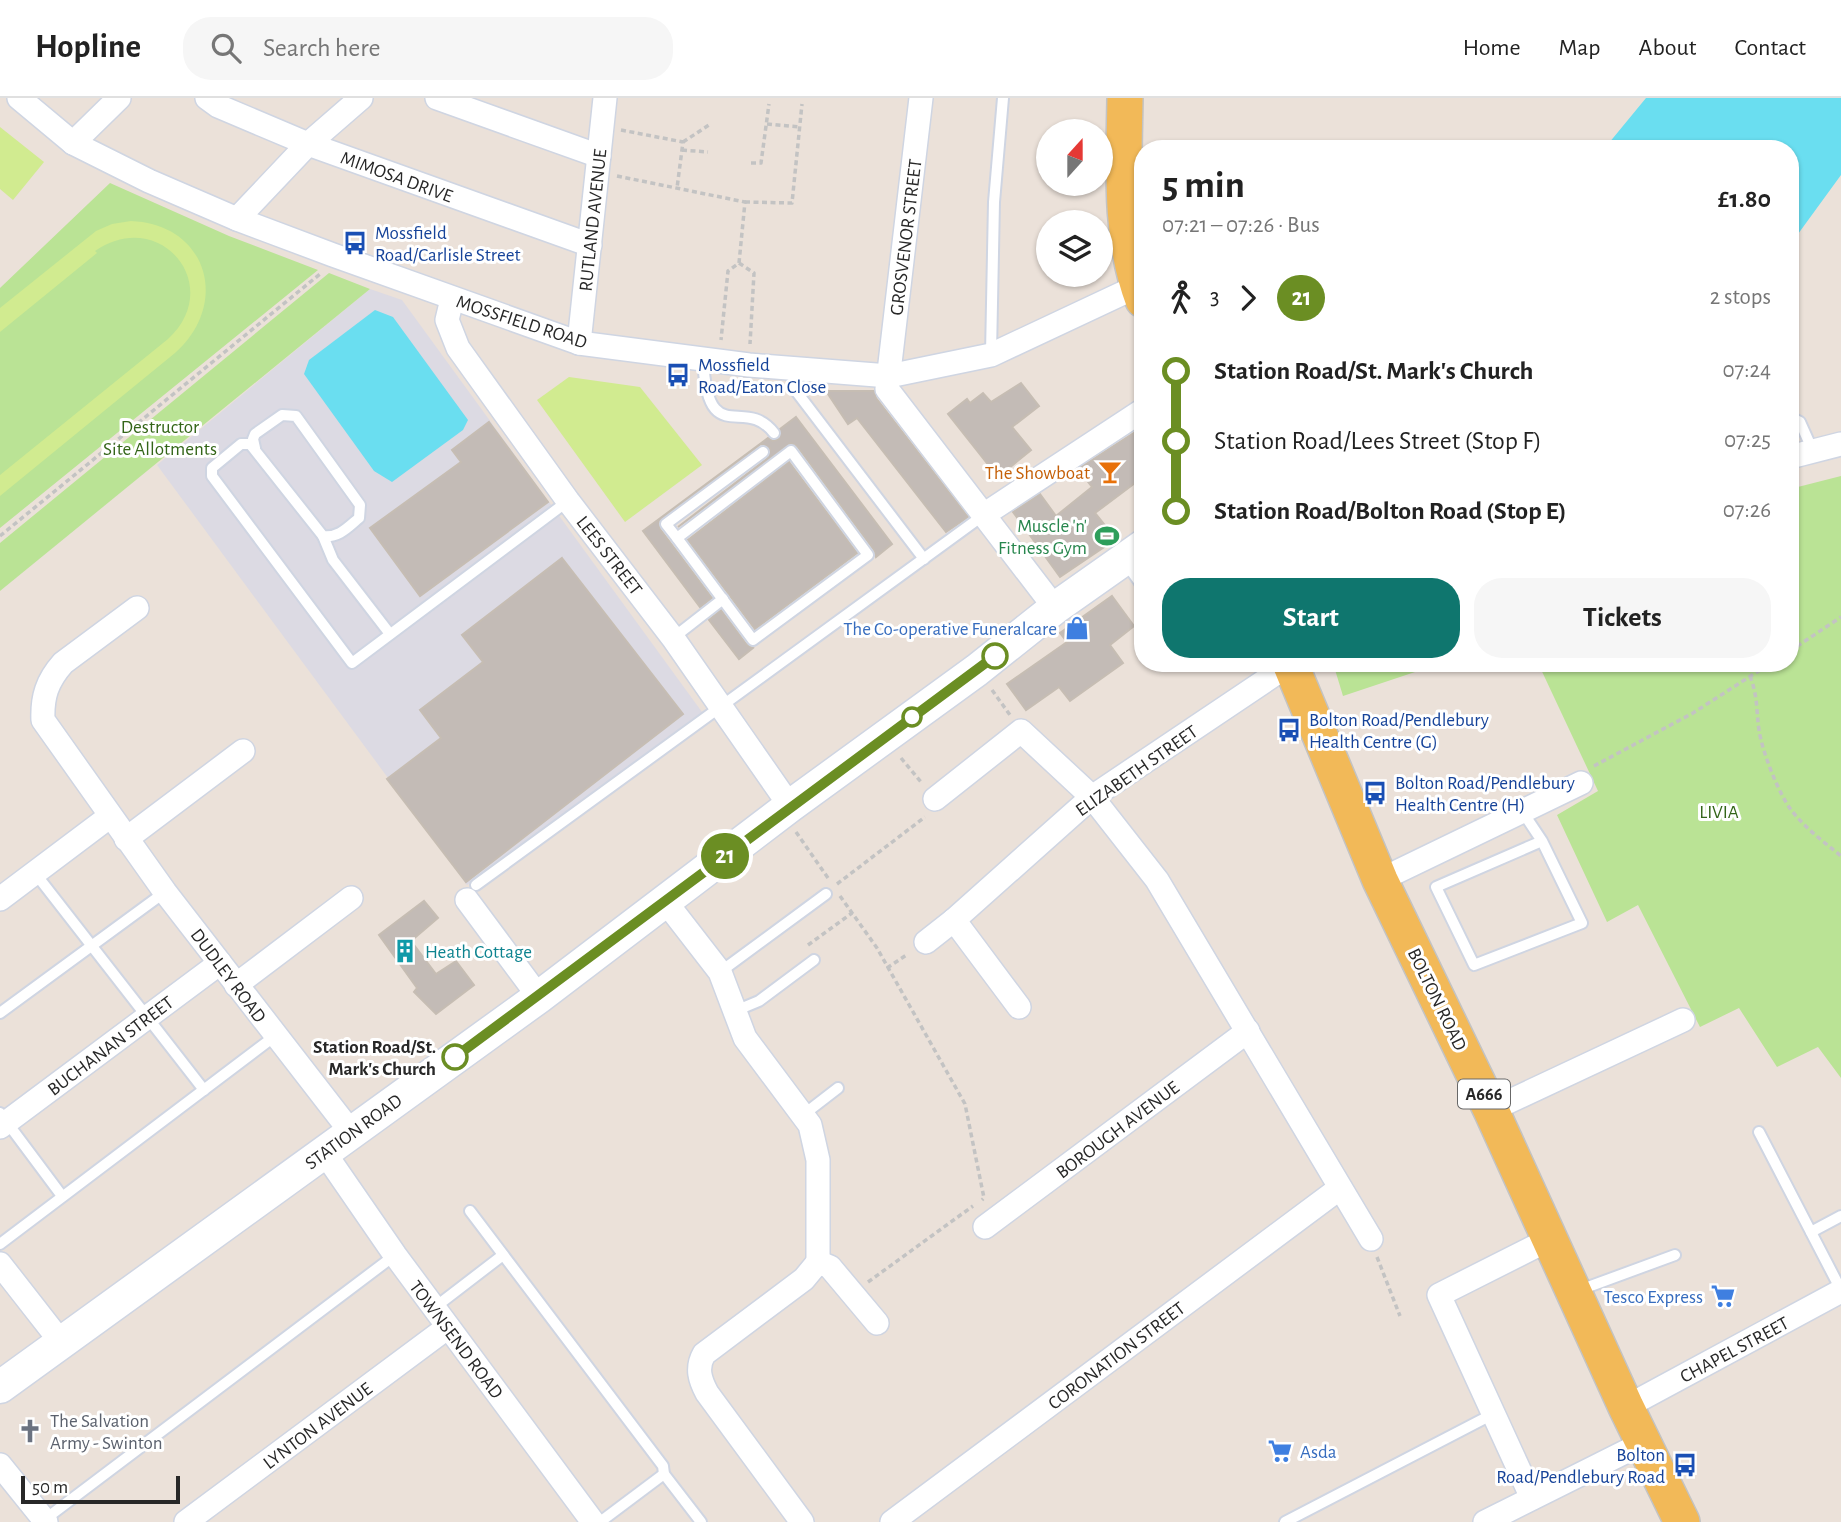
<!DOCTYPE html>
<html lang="en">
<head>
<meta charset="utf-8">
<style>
	body { margin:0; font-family:"Alegreya Sans",sans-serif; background:#f6f6f6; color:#222; height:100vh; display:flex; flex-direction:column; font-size:26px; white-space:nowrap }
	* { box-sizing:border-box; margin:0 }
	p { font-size:23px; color:#767676 }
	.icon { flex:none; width:38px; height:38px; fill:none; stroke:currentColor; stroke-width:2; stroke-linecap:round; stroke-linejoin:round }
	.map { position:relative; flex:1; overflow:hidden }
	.panel { position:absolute; left:1134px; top:42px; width:665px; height:532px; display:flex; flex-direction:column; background:#fff; border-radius:28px; box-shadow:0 2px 5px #0004 }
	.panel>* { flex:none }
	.badge { padding:0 14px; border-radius:23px; font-size:24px; line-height:46px }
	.needle { width:46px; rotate:21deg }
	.buttons { position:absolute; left:1036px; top:21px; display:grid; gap:14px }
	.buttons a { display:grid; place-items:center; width:77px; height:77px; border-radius:50%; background:#fff; box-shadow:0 2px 5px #0004; font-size:35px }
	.scale { position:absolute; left:21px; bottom:18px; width:159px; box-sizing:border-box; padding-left:7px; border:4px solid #282828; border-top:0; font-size:19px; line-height:24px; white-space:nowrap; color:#282828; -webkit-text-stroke:5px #fff; paint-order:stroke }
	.map>.badge { position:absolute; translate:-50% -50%; box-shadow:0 0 0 4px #fff }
	.legs { display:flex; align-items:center; gap:10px; height:77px; padding:0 28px; font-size:23px }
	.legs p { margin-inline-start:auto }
	.head { display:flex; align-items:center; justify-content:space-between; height:119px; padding:0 28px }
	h1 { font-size:38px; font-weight:700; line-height:52px }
	.cta { display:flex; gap:14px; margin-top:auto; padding:14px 28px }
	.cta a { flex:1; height:80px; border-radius:28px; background:#0f766e; color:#fff; font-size:28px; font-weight:700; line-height:80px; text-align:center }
	.cta a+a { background:#f6f6f6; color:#222 }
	ul { padding:0 28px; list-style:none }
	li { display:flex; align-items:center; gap:24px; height:70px; font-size:26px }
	li i { display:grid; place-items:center; width:10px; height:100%; margin:0 9px; background:currentColor }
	li i::after { content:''; width:18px; height:18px; margin:-9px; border:5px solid; border-radius:50%; background:#fff }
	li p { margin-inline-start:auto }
	li:first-child i { background:linear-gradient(#0000 50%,currentColor 0) }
	li:last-child i { background:linear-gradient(currentColor 50%,#0000 0) }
	header { display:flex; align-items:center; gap:42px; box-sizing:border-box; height:98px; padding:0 35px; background:#fff; border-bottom:2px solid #e0e0e0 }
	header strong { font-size:33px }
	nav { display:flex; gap:38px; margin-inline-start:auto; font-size:24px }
	.search { width:490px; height:63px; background:#f6f6f6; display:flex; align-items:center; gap:18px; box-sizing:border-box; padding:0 24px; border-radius:28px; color:#767676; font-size:26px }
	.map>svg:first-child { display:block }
	.industrial { fill:#dcdae3 }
	.green { fill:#bae395 }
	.pitch { fill:#d1eb90 }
	.water { fill:#6adef0 }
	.building { fill:#c3bbb6; stroke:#c6bdb3; stroke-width:2 }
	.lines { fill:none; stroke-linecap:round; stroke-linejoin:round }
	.lane-casing { stroke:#cfd5e2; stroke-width:14 }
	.street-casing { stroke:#cfd5e2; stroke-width:26 }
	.secondary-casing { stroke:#cfd5e2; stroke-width:35 }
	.primary-casing { stroke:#c3c3c3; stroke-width:38 }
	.path { stroke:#c3c3c3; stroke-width:3.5; stroke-dasharray:5 3.5; stroke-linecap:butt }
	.lane { stroke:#fff; stroke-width:10 }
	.street { stroke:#fff; stroke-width:23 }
	.secondary { stroke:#fff; stroke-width:32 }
	.primary { stroke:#f2b958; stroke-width:35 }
	.line-1-casing { stroke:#fff; stroke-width:16 }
	.line-1 { stroke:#6b8e23; stroke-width:10 }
	.stop-1-dot { fill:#fff; stroke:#6b8e23; stroke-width:3.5 }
	.labels { text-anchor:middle; stroke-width:6; stroke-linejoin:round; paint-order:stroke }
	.shield { fill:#fff; stroke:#686868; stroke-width:2 }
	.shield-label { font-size:18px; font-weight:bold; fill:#282828 }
	.street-label { font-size:19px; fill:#282828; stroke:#fff }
	.transit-label { font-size:19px; fill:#164399; stroke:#fff; text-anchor:start }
	.park-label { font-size:19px; fill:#336518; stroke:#fff }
	.food-label { font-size:19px; fill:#c56008; stroke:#fff; text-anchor:end }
	.leisure-label { font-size:19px; fill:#27864d; stroke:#fff; text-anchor:end }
	.shop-label { font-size:19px; fill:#366cbe; stroke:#fff; text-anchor:end }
	.culture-label { font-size:19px; fill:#0d838f; stroke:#fff; text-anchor:start }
	.stop-label { font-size:19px; font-weight:bold; fill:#282828; stroke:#fff; text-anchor:end }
	.worship-label { font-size:19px; fill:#5b616d; stroke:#fff; text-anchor:start }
</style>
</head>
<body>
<header>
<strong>Hopline</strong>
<div class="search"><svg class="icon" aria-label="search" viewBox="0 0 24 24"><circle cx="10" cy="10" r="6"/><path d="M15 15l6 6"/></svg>Search here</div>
<nav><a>Home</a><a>Map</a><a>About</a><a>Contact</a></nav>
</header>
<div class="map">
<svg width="1841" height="1424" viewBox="0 0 1841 1424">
	<rect width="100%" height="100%" fill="#ebe1d9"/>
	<path class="industrial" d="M370,191L402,202L702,614L467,787L157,367Z"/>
	<g class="green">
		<path d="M110,85L229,138L318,172L0,430V190Z"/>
		<path d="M329,175L370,191L0,493V445Z"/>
		<path d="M1841,378V980L1818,949L1777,969L1739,910L1700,929L1638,807L1607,824L1557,717L1598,693L1538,565H1790V391Z"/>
		<path d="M1333,565H1442L1343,598Z"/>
	</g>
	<g class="pitch">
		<path d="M0,29L44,64L13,102L0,91Z"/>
		<path d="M131,123C207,126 231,205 175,255L0,398V377L168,241C226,188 160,108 95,153L97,155L0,234V210L96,133L112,126Z"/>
		<path d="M569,279L640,289L702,367L625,424L537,302Z"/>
	</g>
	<g class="water">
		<path d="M1646,0H1841V77L1790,147V51H1604Z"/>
		<path d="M375,212L393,219L468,322L463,332L392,384L374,373L304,276L309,262Z"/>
	</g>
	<g class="building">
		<path d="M1021,285L1039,308L1012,329L1031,352L998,379L948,316L967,301L970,305L983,295L991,304Z"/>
		<path d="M826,293H874L876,300L968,419L946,434L857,320L848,326Z"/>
		<path d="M796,319L892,446L876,459L874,452L797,348L791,345L678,429L768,360L770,350L761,346L659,424L660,431L712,500L700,509L643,433L768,340L773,343L779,341L780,331Z"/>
		<path d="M489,324L548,404L420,498L370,430L461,364L452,352Z"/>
		<path d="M1143,329V379L1095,415L1116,441L1060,479L1013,414L1040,396L1056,418L1092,389L1078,371Z"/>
		<path d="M789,364L857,455L755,531L688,442Z"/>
		<path d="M562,460L683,616L466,784L387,681L441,640L420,612L483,564L462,537Z"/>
		<path d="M1112,498L1134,528L1110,547L1123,565L1070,603L1059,589L1026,612L1007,586L1067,544L1060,535Z"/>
		<path d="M721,512L747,547L753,550L739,561L709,522Z"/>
		<path d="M424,803L438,820L411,843L436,876L456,863L474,887L436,916L414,894L417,890L379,837Z"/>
	</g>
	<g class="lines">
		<g class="lane-casing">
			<g id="lane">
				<path d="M991,256L994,104L1003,0"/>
				<path d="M703,262C708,353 744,296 774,335"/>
				<path d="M797,271L796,293L924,461"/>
				<path d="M1790,319L1800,324L1813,353"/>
				<path d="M255,350L253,341L255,336L282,317L296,318L360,407L359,420C348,429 339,440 323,438L250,346H241L212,370V378L352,565L568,403"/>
				<path d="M791,353L868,457L753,542L677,440Z"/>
				<path d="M323,438L333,462L390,536"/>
				<path d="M677,440L666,426L763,354"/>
				<path d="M1125,464L1143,489"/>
				<path d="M673,540L723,501"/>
				<path d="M1522,713L1542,743L1582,825L1474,867L1436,789L1542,743"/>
				<path d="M35,775L204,992"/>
				<path d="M476,787L985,416"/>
				<path d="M720,874L826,796"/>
				<path d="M735,913L759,903L814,862"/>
				<path d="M0,915L165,794"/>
				<path d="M0,1015L62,1098"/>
				<path d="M803,1017L838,990"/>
				<path d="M1759,1034L1841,1192"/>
				<path d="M470,1113L663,1368L664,1376L701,1424"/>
				<path d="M1811,1134L1841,1118"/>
				<path d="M0,1146L275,938"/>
				<path d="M1577,1193L1675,1157"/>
				<path d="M434,1210L503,1157"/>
				<path d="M44,1422L395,1157"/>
				<path d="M600,1424L664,1376"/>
				<path d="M1285,1424L1493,1316"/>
			</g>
		</g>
		<g class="street-casing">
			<g id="street">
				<path d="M19,0L73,45L149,83L237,121L333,157L579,245L749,267L889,278L991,257L1138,188"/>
				<path d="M207,0L218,8L308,46L590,147"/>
				<path d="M437,0L599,58"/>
				<path d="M921,0L887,291L1055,510"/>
				<path d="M73,45L119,0"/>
				<path d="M237,121L308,46L361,0"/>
				<path d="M452,201L447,222L458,250L568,403L673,540L790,708"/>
				<path d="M579,245L605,0"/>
				<path d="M1790,359L1841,346"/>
				<path d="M985,416L1143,312"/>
				<path d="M137,510L63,565C47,583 42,599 43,622L165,794L351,1034"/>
				<path d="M935,701L1021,633L1092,699L1157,782L1371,1141"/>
				<path d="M126,741L243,653"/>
				<path d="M1380,782L1581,685"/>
				<path d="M0,801L109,719"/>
				<path d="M467,802L539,899"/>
				<path d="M665,803L720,874L745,940L810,1027L818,1062V1164"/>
				<path d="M954,822L1019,909"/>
				<path d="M926,844L954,822L1092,699L1290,566"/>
				<path d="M236,887L351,800"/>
				<path d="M1491,1012L1683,922"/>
				<path d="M0,1029L220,865"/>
				<path d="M324,1054L395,1157L593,1424"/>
				<path d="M985,1129L1248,933"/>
				<path d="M818,1164L830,1169L877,1225"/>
				<path d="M0,1166L61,1244"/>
				<path d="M1626,1309L1841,1193"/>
				<path d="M0,1367L46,1424"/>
				<path d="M1532,1400L1439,1197L1550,1141"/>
				<path d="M186,1424L448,1229"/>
				<path d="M802,1424L707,1295C700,1282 696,1270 704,1256L804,1181L818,1164"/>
				<path d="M892,1424L1340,1090"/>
				<path d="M1485,1424L1643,1345"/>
			</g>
		</g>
		<g class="secondary-casing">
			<path id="secondary" d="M0,1289L539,899L790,708L977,572L1055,510L1143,448"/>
		</g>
		<g class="primary-casing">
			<g id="primary">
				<path d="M1125,0C1124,66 1119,139 1143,202"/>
				<path d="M1290,565L1380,782L1491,1012L1626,1309L1682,1424"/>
			</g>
		</g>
		<g class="path">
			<path d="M767,26L800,29"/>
			<path d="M621,32L683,44L677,90"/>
			<path d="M683,44L709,27"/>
			<path d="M682,52L708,54"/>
			<path d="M751,65H761L769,6"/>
			<path d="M617,78L745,104L739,165L728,173L721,242"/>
			<path d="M745,104L792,105L802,6"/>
			<path d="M739,165L754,175L750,246"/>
			<path d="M0,438L320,176"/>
			<path d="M1790,553L1841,519"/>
			<path d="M1750,578C1758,599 1756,611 1759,632C1762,653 1779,697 1792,713C1806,731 1824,744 1841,758"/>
			<path d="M992,592L1010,617"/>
			<path d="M901,660L921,684"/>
			<path d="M1594,668L1693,615L1771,565"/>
			<path d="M796,734L828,780"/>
			<path d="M837,786L925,719"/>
			<path d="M840,798L877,850L965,1006L984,1100L982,1102"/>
			<path d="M808,847L852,815"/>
			<path d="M887,870L908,856"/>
			<path d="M1377,1159L1400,1218"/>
			<path d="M868,1184L973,1108"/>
		</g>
		<use href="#lane" class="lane"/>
		<use href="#street" class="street"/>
		<use href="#secondary" class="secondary"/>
		<use href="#primary" class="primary"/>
	</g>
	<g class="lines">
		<g class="line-1-casing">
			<path id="line-1" d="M455,959L995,558"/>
		</g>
		<use href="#line-1" class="line-1"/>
	</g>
	<defs>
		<g id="bus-bare" transform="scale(1.89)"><path d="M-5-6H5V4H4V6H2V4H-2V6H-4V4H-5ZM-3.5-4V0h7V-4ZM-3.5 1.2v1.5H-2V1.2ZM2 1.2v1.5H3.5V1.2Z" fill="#1a4fb4" stroke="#fff" stroke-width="2.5" paint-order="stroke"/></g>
		<g id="bar-bare" transform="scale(1.89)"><path d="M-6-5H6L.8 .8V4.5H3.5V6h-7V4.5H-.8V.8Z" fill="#e8710a" stroke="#fff" stroke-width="2.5" paint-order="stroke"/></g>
		<g id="stadium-bare" transform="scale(1.89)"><path d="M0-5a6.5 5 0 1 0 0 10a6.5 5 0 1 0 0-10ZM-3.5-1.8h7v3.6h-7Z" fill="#2e9e5b" stroke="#fff" stroke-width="2.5" paint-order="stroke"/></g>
		<g id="shop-bare" transform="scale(1.89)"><path d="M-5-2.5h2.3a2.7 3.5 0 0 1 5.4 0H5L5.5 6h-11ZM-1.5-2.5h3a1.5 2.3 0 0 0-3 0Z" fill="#3f7fe0" stroke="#fff" stroke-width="2.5" paint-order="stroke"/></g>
		<g id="building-bare" transform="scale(1.89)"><path d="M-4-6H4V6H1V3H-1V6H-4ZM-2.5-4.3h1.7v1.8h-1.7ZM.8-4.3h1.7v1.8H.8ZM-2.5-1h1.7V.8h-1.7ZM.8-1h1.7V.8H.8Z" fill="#0f9aa8" stroke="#fff" stroke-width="2.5" paint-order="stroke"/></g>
		<g id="supermarket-bare" transform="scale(1.89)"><path d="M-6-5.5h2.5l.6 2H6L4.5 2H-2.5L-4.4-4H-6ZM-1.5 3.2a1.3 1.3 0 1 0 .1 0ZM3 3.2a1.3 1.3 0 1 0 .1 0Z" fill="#3f7fe0" stroke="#fff" stroke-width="2.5" paint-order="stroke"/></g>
		<g id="church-bare" transform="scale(1.89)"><path d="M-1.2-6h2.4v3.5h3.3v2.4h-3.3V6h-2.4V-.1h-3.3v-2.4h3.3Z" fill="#6b7280" stroke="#fff" stroke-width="2.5" paint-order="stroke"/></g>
	</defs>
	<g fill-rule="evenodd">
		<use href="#bus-bare" x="355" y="145"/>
		<use href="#bus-bare" x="678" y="277"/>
		<use href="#bar-bare" x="1110" y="374"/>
		<use href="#stadium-bare" x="1107" y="438"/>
		<use href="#shop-bare" x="1077" y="530"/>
		<use href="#bus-bare" x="1289" y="632"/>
		<use href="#bus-bare" x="1375" y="695"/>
		<use href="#building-bare" x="405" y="853"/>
		<use href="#supermarket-bare" x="1723" y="1198"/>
		<use href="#church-bare" x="30" y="1333"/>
		<use href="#supermarket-bare" x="1280" y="1353"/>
		<use href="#bus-bare" x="1685" y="1367"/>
	</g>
	<g class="stop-1-dot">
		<circle cx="995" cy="558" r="12"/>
		<circle cx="912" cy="619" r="9"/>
		<circle cx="455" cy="959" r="12"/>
	</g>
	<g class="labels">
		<rect class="shield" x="1458" y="981.5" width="52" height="29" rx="5"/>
		<g class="shield-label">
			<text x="1484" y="1002">A666</text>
		</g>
		<g class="street-label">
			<text transform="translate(397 78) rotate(20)" y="7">MIMOSA DRIVE</text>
			<text transform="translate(592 122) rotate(-84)" y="7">RUTLAND AVENUE</text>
			<text transform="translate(905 139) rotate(-83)" y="7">GROSVENOR STREET</text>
			<text transform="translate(522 223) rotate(18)" y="7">MOSSFIELD ROAD</text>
			<text transform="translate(610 457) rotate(52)" y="7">LEES STREET</text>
			<text transform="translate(1136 672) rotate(-35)" y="7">ELIZABETH STREET</text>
			<text transform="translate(229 877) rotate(53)" y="7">DUDLEY ROAD</text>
			<text transform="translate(1438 901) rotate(64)" y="7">BOLTON ROAD</text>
			<text transform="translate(110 947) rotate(-37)" y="7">BUCHANAN STREET</text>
			<text transform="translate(1117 1031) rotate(-37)" y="7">BOROUGH AVENUE</text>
			<text transform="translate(353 1033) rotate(-36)" y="7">STATION ROAD</text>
			<text transform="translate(457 1241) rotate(53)" y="7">TOWNSEND ROAD</text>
			<text transform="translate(1734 1251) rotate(-28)" y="7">CHAPEL STREET</text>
			<text transform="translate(1116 1257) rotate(-37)" y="7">CORONATION STREET</text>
			<text transform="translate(317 1327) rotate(-37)" y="7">LYNTON AVENUE</text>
		</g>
		<g class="transit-label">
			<text x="375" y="141">Mossfield<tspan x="375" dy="22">Road/Carlisle Street</tspan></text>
			<text x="698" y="273">Mossfield<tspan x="698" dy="22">Road/Eaton Close</tspan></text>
			<text x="1309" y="628">Bolton Road/Pendlebury<tspan x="1309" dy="22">Health Centre (G)</tspan></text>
			<text x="1395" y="691">Bolton Road/Pendlebury<tspan x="1395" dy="22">Health Centre (H)</tspan></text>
			<text x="1665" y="1363" text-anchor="end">Bolton<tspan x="1665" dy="22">Road/Pendlebury Road</tspan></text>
		</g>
		<g class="park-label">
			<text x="160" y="335">Destructor<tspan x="160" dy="22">Site Allotments</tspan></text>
			<text x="1719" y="720">LIVIA</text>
		</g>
		<g class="food-label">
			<text x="1090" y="381">The Showboat</text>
		</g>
		<g class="leisure-label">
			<text x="1087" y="434">Muscle 'n'<tspan x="1087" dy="22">Fitness Gym</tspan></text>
		</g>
		<g class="shop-label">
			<text x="1057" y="537">The Co-operative Funeralcare</text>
			<text x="1703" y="1205">Tesco Express</text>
			<text x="1300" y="1360" text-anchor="start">Asda</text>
		</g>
		<g class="culture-label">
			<text x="425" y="860">Heath Cottage</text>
		</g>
		<g class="stop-label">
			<text x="436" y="955">Station Road/St.<tspan x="436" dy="22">Mark's Church</tspan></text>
		</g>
		<g class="worship-label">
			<text x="50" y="1329">The Salvation<tspan x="50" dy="22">Army - Swinton</tspan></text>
		</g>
	</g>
</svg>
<div class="buttons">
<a><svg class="needle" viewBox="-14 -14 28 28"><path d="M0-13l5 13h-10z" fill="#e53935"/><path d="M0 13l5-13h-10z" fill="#767676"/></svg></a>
<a><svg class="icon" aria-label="layers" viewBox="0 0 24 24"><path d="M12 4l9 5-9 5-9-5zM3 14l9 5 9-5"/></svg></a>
</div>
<div class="scale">50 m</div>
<b class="badge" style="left:725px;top:758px;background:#6b8e23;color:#fff">21</b>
<section class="panel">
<div class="head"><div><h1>5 min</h1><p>07:21 – 07:26 · Bus</p></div><b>£1.80</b></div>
<div class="legs"><svg class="icon" aria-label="walk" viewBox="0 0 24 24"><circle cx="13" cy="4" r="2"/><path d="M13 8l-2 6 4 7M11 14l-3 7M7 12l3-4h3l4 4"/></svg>3<svg class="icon" aria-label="forward" viewBox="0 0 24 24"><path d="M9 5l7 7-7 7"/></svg><b class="badge" style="background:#6b8e23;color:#fff">21</b><p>2 stops</p></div>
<ul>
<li><i style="color:#6b8e23"></i><b>Station Road/St. Mark's Church</b><p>07:24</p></li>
<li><i style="color:#6b8e23"></i><span>Station Road/Lees Street (Stop F)</span><p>07:25</p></li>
<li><i style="color:#6b8e23"></i><b>Station Road/Bolton Road (Stop E)</b><p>07:26</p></li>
</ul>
<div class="cta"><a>Start</a><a>Tickets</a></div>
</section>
</div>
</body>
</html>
